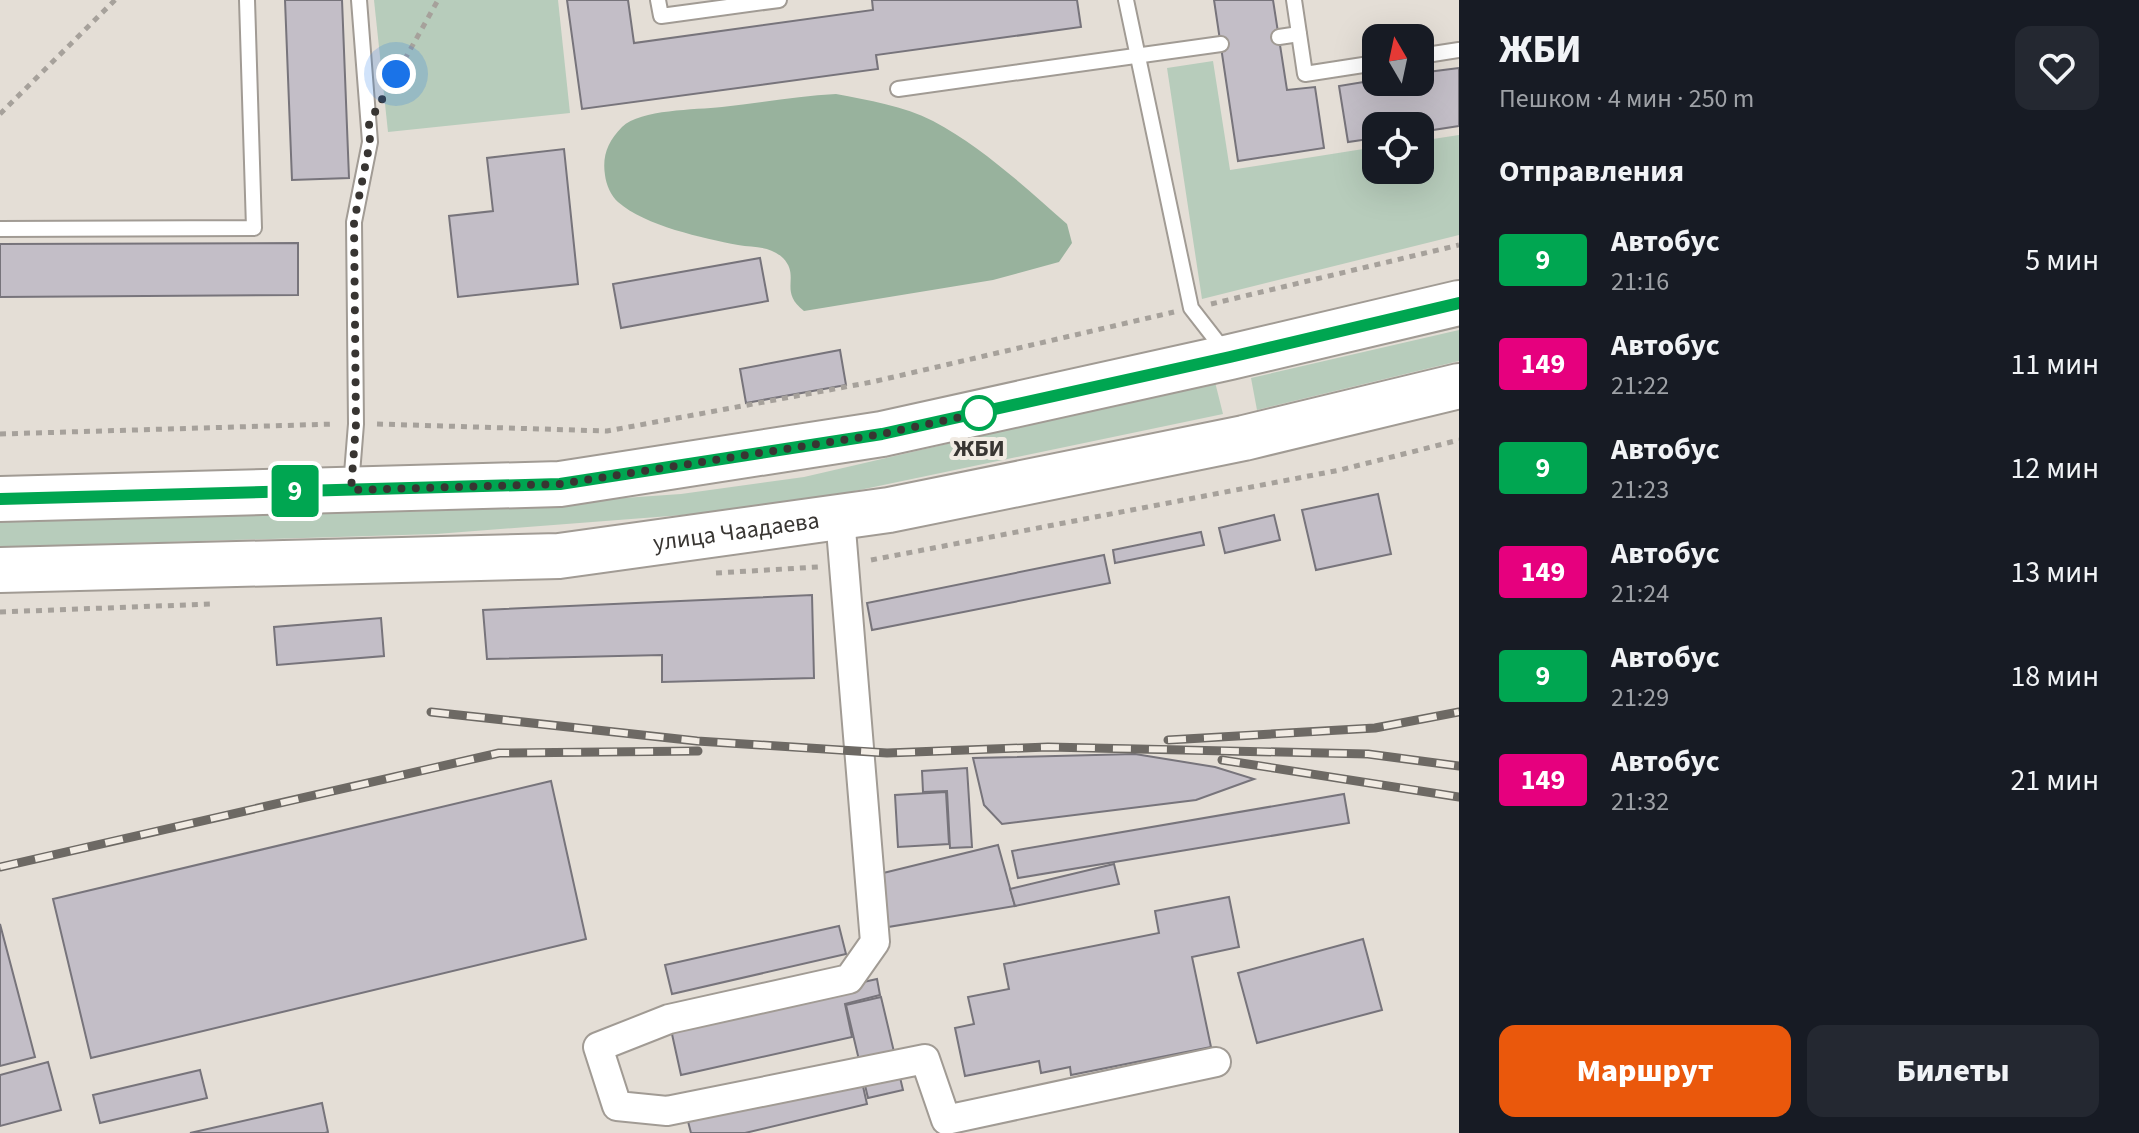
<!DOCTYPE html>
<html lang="ru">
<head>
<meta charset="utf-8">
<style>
	body { margin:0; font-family:"Source Sans 3",sans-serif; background:#242831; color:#f1f3f6; height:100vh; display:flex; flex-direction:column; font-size:30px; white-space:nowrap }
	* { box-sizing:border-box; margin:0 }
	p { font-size:26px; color:#9ea1a6 }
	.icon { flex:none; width:44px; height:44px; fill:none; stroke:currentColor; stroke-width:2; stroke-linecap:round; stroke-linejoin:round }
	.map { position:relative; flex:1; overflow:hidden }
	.side { display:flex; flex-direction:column; background:#171b24; width:680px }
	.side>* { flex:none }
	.badge { padding:0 16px; border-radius:6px; font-size:28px; line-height:52px }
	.needle { width:52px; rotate:351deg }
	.controls { position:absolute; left:1362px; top:24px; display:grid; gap:16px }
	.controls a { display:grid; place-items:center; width:72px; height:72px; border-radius:16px; background:#171b24; box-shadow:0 8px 32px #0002; font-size:40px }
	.you { position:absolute; width:40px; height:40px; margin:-20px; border:6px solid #fff; border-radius:50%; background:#1a73e8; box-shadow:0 0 0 12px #1a73e833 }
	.map>.badge { position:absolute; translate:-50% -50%; box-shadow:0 0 0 4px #fff }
	h2 { padding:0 40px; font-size:30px; line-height:72px }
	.round { display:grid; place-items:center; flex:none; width:84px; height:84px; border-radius:16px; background:#242831 }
	.headline { display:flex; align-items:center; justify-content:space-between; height:136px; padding:0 40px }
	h1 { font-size:38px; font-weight:800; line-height:60px }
	.cta { display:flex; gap:16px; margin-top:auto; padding:16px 40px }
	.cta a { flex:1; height:92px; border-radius:16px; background:#ea580c; color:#fff; font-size:32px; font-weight:800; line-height:92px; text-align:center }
	.cta a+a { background:#242831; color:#f1f3f6 }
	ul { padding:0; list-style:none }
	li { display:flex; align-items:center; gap:24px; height:104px; padding:0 40px }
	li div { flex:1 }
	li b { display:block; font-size:30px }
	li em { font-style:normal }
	li .badge { min-width:88px; font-weight:700; text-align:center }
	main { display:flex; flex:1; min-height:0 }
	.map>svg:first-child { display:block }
	.green { fill:#b7ccbb }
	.forest { fill:#98b29d }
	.building { fill:#c3bec7; stroke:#77747b; stroke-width:2 }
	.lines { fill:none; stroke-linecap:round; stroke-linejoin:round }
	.lane-casing { stroke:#a19b94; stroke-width:18 }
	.street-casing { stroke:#a19b94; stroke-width:32 }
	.primary-casing { stroke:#a19b94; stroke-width:48 }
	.path { stroke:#a6a19b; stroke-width:5; stroke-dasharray:6 6; stroke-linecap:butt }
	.lane { stroke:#fff; stroke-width:14 }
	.street { stroke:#fff; stroke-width:28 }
	.primary { stroke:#fff; stroke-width:44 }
	.rail-casing { stroke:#6d6964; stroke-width:9 }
	.rail { stroke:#f1ebe3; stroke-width:6; stroke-dasharray:18; stroke-linecap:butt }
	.line-casing { stroke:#fff; stroke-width:18 }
	.line { stroke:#00a651; stroke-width:12 }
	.walk { stroke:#383532; stroke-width:8; stroke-dasharray:0 14.4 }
	.stop-dot { fill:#fff; stroke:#00a651; stroke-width:4 }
	.labels { text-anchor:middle; stroke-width:8; stroke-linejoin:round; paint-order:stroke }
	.stop-label { font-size:24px; font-weight:bold; fill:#383532; stroke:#f1ebe3 }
	.street-label { font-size:24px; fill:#383532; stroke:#f1ebe3 }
</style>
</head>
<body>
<main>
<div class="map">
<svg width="1459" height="1133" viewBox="0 0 1459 1133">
	<rect width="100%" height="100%" fill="#e4ded6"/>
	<g class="green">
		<path d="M374,0H558L570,113L388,132Z"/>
		<path d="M1213,61L1230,170L1376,147V170H1420V141L1459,135V235L1202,299L1167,68Z"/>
		<path d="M1459,330V361L1257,410L1251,378Z"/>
		<path d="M1215,382L1223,414L807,501L683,515L436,534L0,547V520L436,511L681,494L804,477Z"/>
	</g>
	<path class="forest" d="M836,94C868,100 904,106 933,121C982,147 1025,187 1067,224L1072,243L1059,262L993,280L804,311C778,291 801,277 783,258C769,245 754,248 738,245C703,238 645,226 618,202C611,196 606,184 605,175C602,156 608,141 622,127C641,109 695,110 722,107C760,103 798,96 836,94Z"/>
	<g class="building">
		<path d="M285,0H342L349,178L292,180Z"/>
		<path d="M567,0H628L634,43L873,10L872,0H1077L1081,27L876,55L878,69L582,109Z"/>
		<path d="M1214,0H1273L1287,90L1315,87L1324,148L1238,161Z"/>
		<path d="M1459,68V126L1420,132V126H1376V138L1348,142L1339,86L1376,80V82H1420V73Z"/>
		<path d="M564,149L578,284L458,297L449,216L493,211L487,158Z"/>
		<path d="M298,243V295L0,297V244Z"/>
		<path d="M760,258L768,301L621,328L613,284Z"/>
		<path d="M840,350L846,385L746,403L740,369Z"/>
		<path d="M1378,494L1391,554L1316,570L1302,510Z"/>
		<path d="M1274,515L1280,540L1225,553L1219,528Z"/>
		<path d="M1201,532L1204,545L1115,563L1113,550Z"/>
		<path d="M1104,555L1110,583L872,630L867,603Z"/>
		<path d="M812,595L814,678L662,682V655L487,659L483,610Z"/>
		<path d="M381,618L384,656L277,665L274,627Z"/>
		<path d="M1135,754L1215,767L1254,779L1196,800L1002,824L984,805L973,758Z"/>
		<path d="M967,768L972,847L950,848L947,791L923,792L922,771Z"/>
		<path d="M551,781L586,939L91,1058L53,899Z"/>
		<path d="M946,792L949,844L898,847L895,795Z"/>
		<path d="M1344,794L1349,823L1018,878L1012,851Z"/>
		<path d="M998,845L1015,906L888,927L875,875Z"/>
		<path d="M1114,864L1119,884L1015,906L1010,889Z"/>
		<path d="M1229,897L1239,947L1192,957L1211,1047L1071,1075L1070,1067L1041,1073L1039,1061L965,1076L955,1028L974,1024L968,997L1009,989L1004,964L1159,933L1155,911Z"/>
		<path d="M0,924L35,1057L0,1066Z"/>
		<path d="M839,926L846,954L672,994L665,965Z"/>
		<path d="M1363,939L1382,1010L1257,1043L1238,973Z"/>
		<path d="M877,979L880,995L845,1004L852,1037L681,1075L670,1025Z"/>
		<path d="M881,997L903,1090L868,1098L846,1005Z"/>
		<path d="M857,1060L867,1104L745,1133H691L683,1102Z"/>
		<path d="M48,1062L61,1110L0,1126V1075Z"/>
		<path d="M200,1070L207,1098L100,1123L93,1095Z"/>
		<path d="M322,1103L328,1132L325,1133H190Z"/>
	</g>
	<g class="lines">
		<g class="lane-casing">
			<g id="lane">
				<path d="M658,0L661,16L779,0"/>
				<path d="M1126,0L1191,308L1226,353"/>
				<path d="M1294,0L1305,74L1376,63"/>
				<path d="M1279,37L1299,34"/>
				<path d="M1420,56L1459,50"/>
				<path d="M898,89L1221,44"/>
				<path d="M0,229L254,228L247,0"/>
				<path d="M351,486L356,424L354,222L370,142L359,0"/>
			</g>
		</g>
		<g class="street-casing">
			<path id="street" d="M840,517L875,942L849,979L669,1019L598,1047L617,1106L667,1111L925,1059L946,1120L1216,1062"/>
		</g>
		<g class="primary-casing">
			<g id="primary">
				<path d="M0,499L560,484L882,434L1230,357L1459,303"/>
				<path id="s1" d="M0,570L559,556L889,510L1244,438L1459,386"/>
			</g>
		</g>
		<g class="path">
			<path d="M387,91L438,0"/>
			<path d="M0,114L115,0"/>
			<path d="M1211,304L1459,245"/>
			<path d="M377,424L607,431L872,382L1174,312"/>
			<path d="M0,434L335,424"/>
			<path d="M871,560L1340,470L1459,440"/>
			<path d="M716,573L818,567"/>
			<path d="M0,612L211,604"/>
		</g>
		<use href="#lane" class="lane"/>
		<use href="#street" class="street"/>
		<use href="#primary" class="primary"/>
		<g class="rail-casing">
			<g id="rail">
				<path d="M431,712L697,741L887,753L1048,747L1368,754L1459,766"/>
				<path d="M1168,740L1375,728L1459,712"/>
				<path d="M1222,760L1459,797"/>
				<path d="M0,867L499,753L698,751"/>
			</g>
		</g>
		<use href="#rail" class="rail"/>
	</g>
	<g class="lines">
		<g class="line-casing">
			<path id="line" d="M0,499L560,484L882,434L1230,357L1459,303"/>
		</g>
		<use href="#line" class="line"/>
		<path class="walk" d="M396,74L369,123L370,142L354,222L356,424L351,490L560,484L882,434L979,413"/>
	</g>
	<circle class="stop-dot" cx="979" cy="413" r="16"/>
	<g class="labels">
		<g class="stop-label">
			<text x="979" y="456">ЖБИ</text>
		</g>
		<g class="street-label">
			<text dy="8" stroke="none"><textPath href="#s1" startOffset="738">улица Чаадаева</textPath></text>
		</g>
	</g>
</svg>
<div class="controls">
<a><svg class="needle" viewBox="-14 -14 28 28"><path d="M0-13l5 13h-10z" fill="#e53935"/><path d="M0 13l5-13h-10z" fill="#9ea1a6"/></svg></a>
<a><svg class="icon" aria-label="locate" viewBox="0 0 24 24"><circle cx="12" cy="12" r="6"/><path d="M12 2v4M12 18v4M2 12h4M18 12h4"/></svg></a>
</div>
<div class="you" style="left:396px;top:74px"></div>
<b class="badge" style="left:295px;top:491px;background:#00a651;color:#fff">9</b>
</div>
<section class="side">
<div class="headline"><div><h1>ЖБИ</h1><p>Пешком · 4 мин · 250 m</p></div><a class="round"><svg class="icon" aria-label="heart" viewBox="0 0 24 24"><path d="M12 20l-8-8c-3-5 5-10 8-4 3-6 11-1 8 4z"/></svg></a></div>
<h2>Отправления</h2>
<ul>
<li><span class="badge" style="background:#00a651;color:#fff">9</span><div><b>Автобус</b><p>21:16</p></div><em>5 мин</em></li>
<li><span class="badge" style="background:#e6007e;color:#fff">149</span><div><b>Автобус</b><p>21:22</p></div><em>11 мин</em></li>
<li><span class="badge" style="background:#00a651;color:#fff">9</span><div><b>Автобус</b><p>21:23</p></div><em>12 мин</em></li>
<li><span class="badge" style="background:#e6007e;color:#fff">149</span><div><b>Автобус</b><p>21:24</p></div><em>13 мин</em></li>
<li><span class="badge" style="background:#00a651;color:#fff">9</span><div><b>Автобус</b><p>21:29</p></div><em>18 мин</em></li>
<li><span class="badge" style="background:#e6007e;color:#fff">149</span><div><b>Автобус</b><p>21:32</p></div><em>21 мин</em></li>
</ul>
<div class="cta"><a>Маршрут</a><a>Билеты</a></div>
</section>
</main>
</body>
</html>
